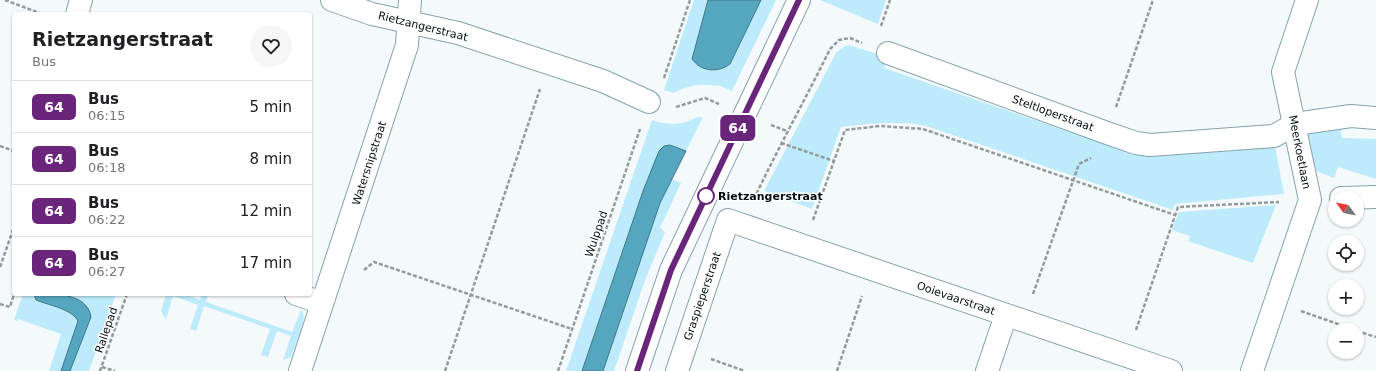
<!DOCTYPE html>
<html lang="en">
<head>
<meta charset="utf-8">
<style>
	body { margin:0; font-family:"DejaVu Sans",sans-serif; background:#f6f6f6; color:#202124; height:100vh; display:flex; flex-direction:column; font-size:15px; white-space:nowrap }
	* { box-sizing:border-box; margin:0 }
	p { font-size:13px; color:#757577 }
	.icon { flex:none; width:22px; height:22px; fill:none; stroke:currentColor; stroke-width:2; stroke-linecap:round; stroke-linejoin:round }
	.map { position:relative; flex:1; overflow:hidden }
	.details { position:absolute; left:12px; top:12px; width:300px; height:284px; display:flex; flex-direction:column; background:#fff; border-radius:4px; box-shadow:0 1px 3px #0004 }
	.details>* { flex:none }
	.badge { padding:0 8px; border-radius:6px; font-size:14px; line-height:26px }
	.needle { width:26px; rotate:303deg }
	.buttons { position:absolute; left:1328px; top:191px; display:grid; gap:8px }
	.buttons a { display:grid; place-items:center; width:36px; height:36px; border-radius:50%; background:#fff; box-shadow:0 1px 3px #0004; font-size:20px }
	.map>.badge { position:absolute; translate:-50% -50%; box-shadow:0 0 0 2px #fff }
	.round { display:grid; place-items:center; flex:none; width:42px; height:42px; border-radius:21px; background:#f6f6f6 }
	.summary { display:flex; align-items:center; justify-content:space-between; height:68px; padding:0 20px }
	h1 { font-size:19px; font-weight:700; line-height:30px }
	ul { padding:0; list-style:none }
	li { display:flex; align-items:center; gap:12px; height:52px; padding:0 20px; border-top:1px solid #e0e0e0 }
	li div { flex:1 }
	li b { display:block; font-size:15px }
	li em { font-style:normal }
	li .badge { min-width:44px; font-weight:700; text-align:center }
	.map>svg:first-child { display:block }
	.green { fill:#bdebfb }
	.water { fill:#56a6bf; stroke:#3d788a }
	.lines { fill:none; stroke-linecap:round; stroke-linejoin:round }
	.minor-casing { stroke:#85a2ac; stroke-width:24 }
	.path { stroke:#949b9d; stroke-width:2.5; stroke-dasharray:4 2; stroke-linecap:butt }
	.minor { stroke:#fff; stroke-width:22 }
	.line-casing { stroke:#fff; stroke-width:9 }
	.line { stroke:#68257a; stroke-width:6 }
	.stop-dot { fill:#fff; stroke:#68257a; stroke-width:2 }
	.labels { text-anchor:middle; stroke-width:3; stroke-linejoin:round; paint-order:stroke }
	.street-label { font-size:11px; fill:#040d10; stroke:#fff }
	.stop-label { font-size:11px; font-weight:bold; fill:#040d10; stroke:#fff; text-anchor:start }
</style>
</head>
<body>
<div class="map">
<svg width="1376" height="371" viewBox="0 0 1376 371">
	<rect width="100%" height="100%" fill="#f4fafc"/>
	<g class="green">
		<path d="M694,0H708L692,59C701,72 718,73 730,64L761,0H776L732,91L718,85L716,86C700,83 688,86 673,93L664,90Z"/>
		<path d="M820,0H886L878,24Z"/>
		<path d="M849,45L887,57L884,68L1128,152L1275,146L1284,194L1175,204L1173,210L929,127C901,120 870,124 841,127L812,209L764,191L836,53L843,47Z"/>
		<path d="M698,117H703L686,151L670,145L643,191L582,371H566L652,120C670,126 681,125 698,117Z"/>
		<path d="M1340,124L1342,138L1376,139V179L1338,167L1334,178L1311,169L1304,140L1311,128Z"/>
		<path d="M672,179L681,183L660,228L665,232L644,283L614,371H603L660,203Z"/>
		<path d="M1276,205L1253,263L1188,241L1190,236L1172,230L1179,212Z"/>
		<path d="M23,294H34L36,300C49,305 71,309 78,321L61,371H49L61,334L18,319L17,321L14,320Z"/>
		<path d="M59,294H116L89,371H70L81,301Z"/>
		<path d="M166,294H184L200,300L202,294H208L206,302L292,332L301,310C310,317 295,346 291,357L283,360L291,336L277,331L268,357L261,355L270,329L204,306L196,331L190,329L198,305L173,296L166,320L161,311Z"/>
	</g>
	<g class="water">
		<path d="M708,0H761L730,64C718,73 701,72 692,59Z"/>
		<path d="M670,145L686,151L660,203L603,371H582L643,191L659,151L664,146Z"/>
		<path d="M34,294C53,294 87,292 91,317L70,371H61L78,321C72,309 48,305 36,300Z"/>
	</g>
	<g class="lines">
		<g class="minor-casing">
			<g id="minor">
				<path d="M332,0L372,14L458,33L603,81L649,102"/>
				<path d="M77,14L81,0"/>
				<path d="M888,53L1107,133L1136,143L1150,145L1274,136L1295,124L1351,116L1376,118"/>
				<path d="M1341,198L1376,197"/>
				<path d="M296,294L322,303"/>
				<path d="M300,371L407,45L410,0"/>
				<path d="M637,371L671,270L799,0"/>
				<path d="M677,371L728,220L1171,371"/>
				<path d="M987,371L1006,315"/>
				<path d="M1252,371L1310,200L1283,72L1307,0"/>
			</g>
		</g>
		<g class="path">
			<path d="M5,0L42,14"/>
			<path d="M881,26L890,0"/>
			<path d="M664,78L690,0"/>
			<path d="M676,107L705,98L719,104"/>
			<path d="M1116,107L1153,0"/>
			<path d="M771,125L787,131"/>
			<path d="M781,143L834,161"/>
			<path d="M0,146L14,151"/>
			<path d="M754,199C778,148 805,100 830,49L839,40L850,38L862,43"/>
			<path d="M813,220L845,130L880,126L923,129L1175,215"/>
			<path d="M0,267L14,227"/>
			<path d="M364,270L374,262L572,329"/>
			<path d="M1033,294L1079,164L1091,158"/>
			<path d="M0,304L10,307L14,294"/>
			<path d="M1301,311L1355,330"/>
			<path d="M1136,330L1178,207L1279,202"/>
			<path d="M1357,331L1376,337"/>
			<path d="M711,359L745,371"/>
			<path d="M102,367L115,371"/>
			<path d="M100,371L127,294"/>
			<path d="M445,371L540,89"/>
			<path d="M558,371L640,129"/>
			<path d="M837,371L862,296"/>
		</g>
		<use href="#minor" class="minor"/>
	</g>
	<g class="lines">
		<g class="line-casing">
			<path id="line" d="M637,371L671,270L799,0"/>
		</g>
		<use href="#line" class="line"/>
	</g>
	<circle class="stop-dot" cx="706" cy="196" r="8"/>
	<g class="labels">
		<g class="street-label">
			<text transform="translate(423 26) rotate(14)" y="4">Rietzangerstraat</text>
			<text transform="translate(1053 113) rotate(20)" y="4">Steltloperstraat</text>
			<text transform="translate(1300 152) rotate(79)" y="4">Meerkoetlaan</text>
			<text transform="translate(369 163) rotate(-72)" y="4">Watersnipstraat</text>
			<text transform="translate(596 234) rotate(-71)" y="4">Wulppad</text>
			<text transform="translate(702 296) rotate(-71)" y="4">Graspieperstraat</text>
			<text transform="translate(956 298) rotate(19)" y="4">Ooievaarstraat</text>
			<text transform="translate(106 330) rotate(-71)" y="4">Rallepad</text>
		</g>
		<g class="stop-label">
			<text x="718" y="200">Rietzangerstraat</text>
		</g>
	</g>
</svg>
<div class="buttons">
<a><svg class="needle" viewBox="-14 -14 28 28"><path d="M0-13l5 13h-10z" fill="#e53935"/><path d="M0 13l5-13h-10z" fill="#757577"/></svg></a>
<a><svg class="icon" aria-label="locate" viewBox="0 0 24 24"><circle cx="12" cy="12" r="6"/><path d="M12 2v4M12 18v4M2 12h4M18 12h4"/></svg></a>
<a>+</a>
<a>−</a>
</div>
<b class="badge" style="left:738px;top:128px;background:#68257a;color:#fff">64</b>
<section class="details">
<div class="summary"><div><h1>Rietzangerstraat</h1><p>Bus</p></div><a class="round"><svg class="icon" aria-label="heart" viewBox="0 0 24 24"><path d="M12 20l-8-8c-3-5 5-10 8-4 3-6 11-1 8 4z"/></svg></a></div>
<ul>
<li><span class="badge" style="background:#68257a;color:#fff">64</span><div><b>Bus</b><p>06:15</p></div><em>5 min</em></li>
<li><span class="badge" style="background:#68257a;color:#fff">64</span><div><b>Bus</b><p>06:18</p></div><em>8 min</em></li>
<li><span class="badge" style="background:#68257a;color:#fff">64</span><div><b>Bus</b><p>06:22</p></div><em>12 min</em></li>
<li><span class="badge" style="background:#68257a;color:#fff">64</span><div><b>Bus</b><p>06:27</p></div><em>17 min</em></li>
</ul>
</section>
</div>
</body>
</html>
